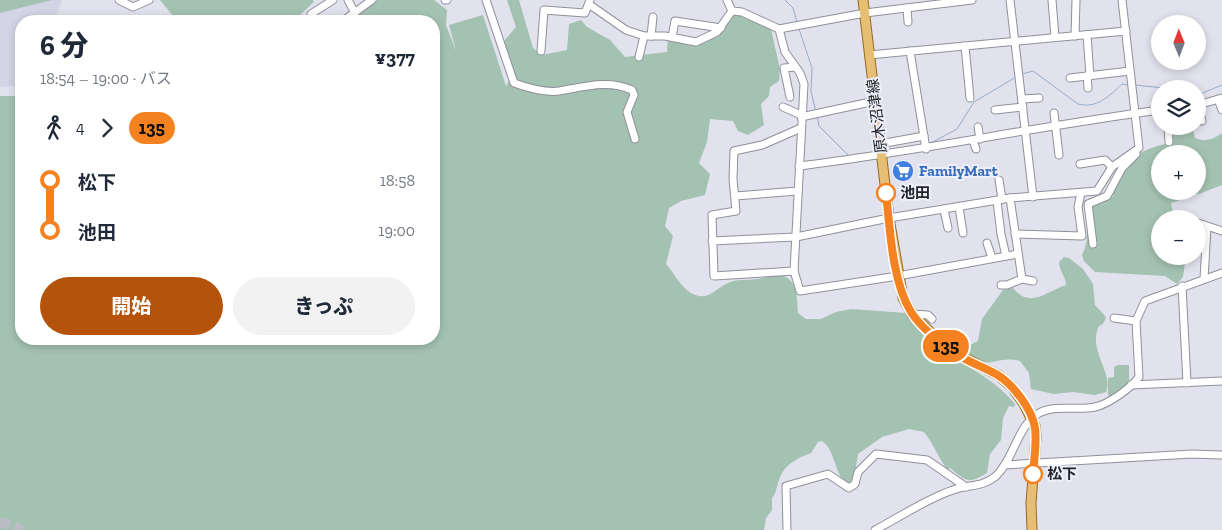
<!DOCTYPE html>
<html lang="ja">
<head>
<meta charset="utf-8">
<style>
	body { margin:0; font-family:"Zilla Slab","Noto Sans JP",serif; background:#f2f2f3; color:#1f2937; height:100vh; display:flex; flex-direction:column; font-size:19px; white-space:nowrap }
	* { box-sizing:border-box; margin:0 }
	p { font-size:16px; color:#747a83 }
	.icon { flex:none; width:28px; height:28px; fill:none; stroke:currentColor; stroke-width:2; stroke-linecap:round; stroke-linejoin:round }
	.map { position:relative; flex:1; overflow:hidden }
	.side { position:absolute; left:15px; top:15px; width:425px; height:330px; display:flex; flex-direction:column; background:#fff; border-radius:20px; box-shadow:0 2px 8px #0003 }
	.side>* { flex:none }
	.badge { padding:0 10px; border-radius:16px; font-size:18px; line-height:32px }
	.needle { width:32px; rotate:359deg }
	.buttons { position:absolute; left:1151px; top:15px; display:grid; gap:10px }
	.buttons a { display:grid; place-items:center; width:55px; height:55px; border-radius:50%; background:#fff; box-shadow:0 2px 8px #0003; font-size:25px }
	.map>.badge { position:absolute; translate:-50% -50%; box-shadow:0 0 0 2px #fff }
	.legs { display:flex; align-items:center; gap:8px; height:55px; padding:0 25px; font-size:16px }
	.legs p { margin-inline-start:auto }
	.summary { display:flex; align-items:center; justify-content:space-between; height:85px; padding:0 25px }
	h1 { font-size:28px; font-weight:800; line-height:38px }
	.primary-button { display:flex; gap:10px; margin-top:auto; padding:10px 25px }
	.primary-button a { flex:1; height:58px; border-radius:30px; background:#b45309; color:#fff; font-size:20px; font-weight:800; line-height:58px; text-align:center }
	.primary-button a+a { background:#f2f2f3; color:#1f2937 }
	ul { padding:0 25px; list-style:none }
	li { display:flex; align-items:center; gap:18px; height:50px; font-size:19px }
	li i { display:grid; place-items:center; width:8px; height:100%; margin:0 6px; background:currentColor }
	li i::after { content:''; width:12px; height:12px; margin:-6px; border:4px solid; border-radius:50%; background:#fff }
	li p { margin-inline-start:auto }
	li:first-child i { background:linear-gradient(#0000 50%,currentColor 0) }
	li:last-child i { background:linear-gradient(currentColor 50%,#0000 0) }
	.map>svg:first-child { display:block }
	.built { fill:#d3d5e6 }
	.green { fill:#a4c2b2; fill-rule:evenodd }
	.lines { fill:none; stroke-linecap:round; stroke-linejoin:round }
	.stream { stroke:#97accb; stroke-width:1 }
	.highway-tunnel { stroke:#bbbcc6; stroke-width:10; stroke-dasharray:10 5; stroke-linecap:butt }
	.minor-casing { stroke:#8f909a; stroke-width:9 }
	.major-casing { stroke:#976c1e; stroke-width:11 }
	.minor { stroke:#fff; stroke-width:7 }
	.major { stroke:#e6be74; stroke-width:9 }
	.line-1-casing { stroke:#fff; stroke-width:11 }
	.line-1 { stroke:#f58220; stroke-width:8 }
	.stop-1-dot { fill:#fff; stroke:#f58220; stroke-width:2.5 }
	.labels { text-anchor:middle; stroke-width:4; stroke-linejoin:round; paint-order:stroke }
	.street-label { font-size:15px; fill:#242528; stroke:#eeeffa }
	.shop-label { font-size:15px; font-weight:bold; fill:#366cbe; stroke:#eeeffa; text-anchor:start }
	.stop-label { font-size:15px; font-weight:bold; fill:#242528; stroke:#eeeffa; text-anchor:start }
</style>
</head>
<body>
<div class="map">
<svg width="1222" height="530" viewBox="0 0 1222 530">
	<rect width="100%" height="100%" fill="#e1e2ed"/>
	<path class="built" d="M0,0H62L55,21H21V85L0,87Z"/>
	<g class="green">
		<path d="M0,0H52L0,13Z"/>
		<path d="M160,0H313L314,2L301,14L298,21H177Z"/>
		<path d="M374,0H434L447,10L446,25L456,51L449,25L483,15L506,86L510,79L504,41L516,27L507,0H519L533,48L542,55L567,50L569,24L581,20L587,27L610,40L625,57L667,52L668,36C709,46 708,45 732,11L770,25L780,69L779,81L770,87L769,96L761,104L764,125L748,135L738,131L733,121L710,119L707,142L699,163L710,174L705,195L681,201L669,208L665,226L673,236L666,264C675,274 682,290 695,295C709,300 715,289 726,284C736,278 746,281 757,279C764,279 772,274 780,275C798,278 797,299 798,313L806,319H821L836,312L851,309L906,313C931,357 985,366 1015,404L1014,407L1009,406L1003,418L1001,440L990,454L987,473C968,484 967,482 950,468L948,470C939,460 934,444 924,432L909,429L882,437L858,454L854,479L849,483C834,479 837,451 822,441L818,442L811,453C798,458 784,464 779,480C776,488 777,492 772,498V510L766,518L764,530H0V96H21V339H434V21H346Z"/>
		<path d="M1169,126H1192L1195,138C1205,142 1213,140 1222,133V185L1199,194H1187L1183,199L1171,203L1175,219H1160V256H1186L1183,277L1177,284L1165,276L1095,272L1084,261L1082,255C1091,239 1084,222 1092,205L1113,196C1118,163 1140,148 1171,143ZM1160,154H1198V191H1160Z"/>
		<path d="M1064,257L1069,258L1083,269L1093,284L1095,305L1106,317L1103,324L1099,326C1087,350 1114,373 1106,392L1095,395L1073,392L1054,394L1031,389L1029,373L1020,361C1009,358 1002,360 992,362C979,364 966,354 955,348V345H970L978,341L982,319L1003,290L1013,288C1031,309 1045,292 1066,285C1066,277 1059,271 1059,262Z"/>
		<path d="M1118,365H1129V384L1111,397L1108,395V378L1114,377V367Z"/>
	</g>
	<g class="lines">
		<g class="stream">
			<path d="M785,0L793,8L797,22"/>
			<path d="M799,29L812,68L811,91L816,112"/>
			<path d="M1022,74L1033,71L1078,104C1097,109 1109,96 1122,84L1129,85"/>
			<path d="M1135,85L1174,89"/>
			<path d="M1198,95L1222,85"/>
			<path d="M817,115L819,126L849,156"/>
			<path d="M931,143L957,129L974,102L1016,77"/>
		</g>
		<path class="highway-tunnel" d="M0,522L23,530"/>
		<g class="minor-casing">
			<g id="minor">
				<path d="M119,0L133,7L149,0"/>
				<path d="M348,0L355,13"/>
				<path d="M445,0H447"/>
				<path d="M486,0L514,83C528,88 544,93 559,91C584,87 607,79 632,90L634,95L627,112L635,139"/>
				<path d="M727,0L732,11L742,12L779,29L785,52L800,73L804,84L794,271L800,291L898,276L1018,254"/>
				<path d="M1010,0L1033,197"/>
				<path d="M1052,0L1055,37"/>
				<path d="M590,5L626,30L644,36H665L696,42L717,32L732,11"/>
				<path d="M907,8L908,22"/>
				<path d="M314,21L311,14L333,0"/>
				<path d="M343,21L372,0"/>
				<path d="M779,29L865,13L972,0"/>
				<path d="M1087,35L1090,76"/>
				<path d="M651,36L653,17"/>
				<path d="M1075,36L1076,0"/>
				<path d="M672,37L675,21L721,28"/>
				<path d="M965,46L970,98"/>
				<path d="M541,51L544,10L585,13L590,0"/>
				<path d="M910,51L926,149"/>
				<path d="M869,55L1126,31"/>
				<path d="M639,57L644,36"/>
				<path d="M1087,76L1088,88"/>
				<path d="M1070,78L1130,71"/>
				<path d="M790,97L784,68L795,67"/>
				<path d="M1022,99L1039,98"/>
				<path d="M1218,99L1222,110"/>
				<path d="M1198,105L1222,98"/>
				<path d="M783,107L801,115"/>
				<path d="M1198,107L1202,121"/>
				<path d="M995,110L1023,107"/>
				<path d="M1054,113L1059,155"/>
				<path d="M801,117L875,101"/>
				<path d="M1168,126L1169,142"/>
				<path d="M978,127L980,139"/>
				<path d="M973,140L976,149"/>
				<path d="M880,144L924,136"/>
				<path d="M1080,164L1105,160L1112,167"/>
				<path d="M799,166C920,151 1039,126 1160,110"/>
				<path d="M999,180L1002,199"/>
				<path d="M735,196L798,191"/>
				<path d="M1010,198L1022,279"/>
				<path d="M997,201L1001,234L1006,256"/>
				<path d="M959,207L963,233"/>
				<path d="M944,210L948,228"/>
				<path d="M1198,223L1222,231"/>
				<path d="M1015,234L1082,236L1078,207L1081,193"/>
				<path d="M712,241L796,237L889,218L1010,198L1097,191L1112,167L1139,148L1122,0"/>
				<path d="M987,243L992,258"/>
				<path d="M1093,244L1088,204L1107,196L1122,168L1136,154"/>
				<path d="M794,271L714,276L712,215L736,211L733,179L734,151L762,145L801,128"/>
				<path d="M1204,279L1207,227"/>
				<path d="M1001,285H1007L1022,279L1033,281"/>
				<path d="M1182,286L1187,383"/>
				<path d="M912,314L928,315L932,319"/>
				<path d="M1114,318L1136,321"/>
				<path d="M1131,385L1222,381"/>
				<path d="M1005,465L1192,454L1222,455"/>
				<path d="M787,530L786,486L828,474L849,488L855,484L858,472L876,454L927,460L966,487"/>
				<path d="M875,530C900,517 926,499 953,490C968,484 982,488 996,476C1014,459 1017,426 1039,413C1056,404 1077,411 1095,407C1109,404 1131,388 1139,377L1136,321L1145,301L1222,273"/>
			</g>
		</g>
		<g class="major-casing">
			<path id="major" d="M863,0L889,218L903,298L912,314L931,333L953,352L998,375L1012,387L1024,404L1035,426L1036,437L1031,503L1032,530"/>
		</g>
		<use href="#minor" class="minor"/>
		<use href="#major" class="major"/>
	</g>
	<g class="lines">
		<g class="line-1-casing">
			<path id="line-1" d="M886,193C890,229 892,281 911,312C920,326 938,341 952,351C965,361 982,366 996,374C1013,384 1032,409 1035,428C1037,443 1034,459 1033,474"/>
		</g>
		<use href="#line-1" class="line-1"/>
	</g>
	<defs>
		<g id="supermarket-disc" transform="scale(1.125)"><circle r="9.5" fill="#3f7fe0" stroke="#eeeffa"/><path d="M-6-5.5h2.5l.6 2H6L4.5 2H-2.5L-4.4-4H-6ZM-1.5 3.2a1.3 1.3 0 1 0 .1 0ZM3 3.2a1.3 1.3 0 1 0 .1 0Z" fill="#fff"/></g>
	</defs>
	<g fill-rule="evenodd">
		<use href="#supermarket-disc" x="903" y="171"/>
	</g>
	<g class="stop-1-dot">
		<circle cx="886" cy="193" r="9"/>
		<circle cx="1033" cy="474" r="9"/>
	</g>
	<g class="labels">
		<g class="street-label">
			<text transform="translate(877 116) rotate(-97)" y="5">原木沼津線</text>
		</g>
		<g class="shop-label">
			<text x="919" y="176">FamilyMart</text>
		</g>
		<g class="stop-label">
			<text x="900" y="198">池田</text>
			<text x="1047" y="479">松下</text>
		</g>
	</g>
</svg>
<div class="buttons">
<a><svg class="needle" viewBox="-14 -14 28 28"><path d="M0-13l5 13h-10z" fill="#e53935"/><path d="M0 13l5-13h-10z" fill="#747a83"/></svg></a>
<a><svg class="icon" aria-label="layers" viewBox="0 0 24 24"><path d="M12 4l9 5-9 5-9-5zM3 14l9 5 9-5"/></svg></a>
<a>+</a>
<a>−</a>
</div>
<b class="badge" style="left:946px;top:346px;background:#f58220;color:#111">135</b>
<section class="side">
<div class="summary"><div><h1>6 分</h1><p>18:54 – 19:00 · バス</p></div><b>¥377</b></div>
<div class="legs"><svg class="icon" aria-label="walk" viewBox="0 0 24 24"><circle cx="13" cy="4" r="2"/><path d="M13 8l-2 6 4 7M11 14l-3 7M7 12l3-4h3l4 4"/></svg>4<svg class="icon" aria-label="forward" viewBox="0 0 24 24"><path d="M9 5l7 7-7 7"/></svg><b class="badge" style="background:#f58220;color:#111">135</b></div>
<ul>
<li><i style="color:#f58220"></i><b>松下</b><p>18:58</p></li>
<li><i style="color:#f58220"></i><b>池田</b><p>19:00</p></li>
</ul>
<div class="primary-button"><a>開始</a><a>きっぷ</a></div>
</section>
</div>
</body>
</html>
